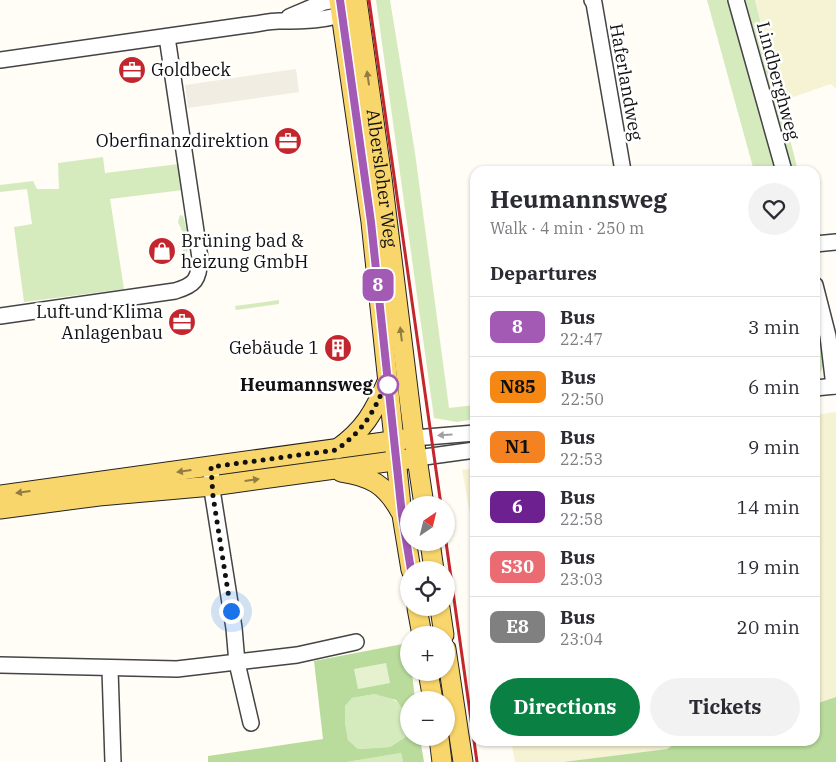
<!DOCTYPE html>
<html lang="en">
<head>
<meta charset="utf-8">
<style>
	body { margin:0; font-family:"IBM Plex Serif",serif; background:#f2f2f3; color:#2b2b33; height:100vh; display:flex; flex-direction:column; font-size:19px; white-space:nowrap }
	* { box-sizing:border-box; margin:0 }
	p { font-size:16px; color:#7c7c81 }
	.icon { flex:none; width:28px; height:28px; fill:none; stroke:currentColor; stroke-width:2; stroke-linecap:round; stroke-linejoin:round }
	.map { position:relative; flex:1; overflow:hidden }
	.drawer { position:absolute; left:470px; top:166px; width:350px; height:580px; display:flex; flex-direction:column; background:#fff; border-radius:15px; box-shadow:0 1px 4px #0004 }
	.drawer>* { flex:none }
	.badge { padding:0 10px; border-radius:8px; font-size:18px; line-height:32px }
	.needle { width:32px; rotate:35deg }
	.fabs { position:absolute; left:400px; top:496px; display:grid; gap:10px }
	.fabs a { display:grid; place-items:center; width:55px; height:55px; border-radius:50%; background:#fff; box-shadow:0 1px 4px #0004; font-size:25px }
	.you { position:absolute; width:25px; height:25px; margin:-12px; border:4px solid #fff; border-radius:50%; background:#1a73e8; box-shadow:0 0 0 8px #1a73e833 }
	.map>.badge { position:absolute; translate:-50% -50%; box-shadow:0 0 0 2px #fff }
	h2 { padding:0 20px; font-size:19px; line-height:45px }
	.round { display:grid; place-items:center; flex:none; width:52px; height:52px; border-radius:26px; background:#f2f2f3 }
	.overview { display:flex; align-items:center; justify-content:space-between; height:85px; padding:0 20px }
	h1 { font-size:24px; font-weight:700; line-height:38px }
	.action { display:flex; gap:10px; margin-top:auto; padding:10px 20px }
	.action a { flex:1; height:58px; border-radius:30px; background:#0b8043; color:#fff; font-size:20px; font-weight:700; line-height:58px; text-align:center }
	.action a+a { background:#f2f2f3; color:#2b2b33 }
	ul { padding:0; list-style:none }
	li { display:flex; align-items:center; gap:15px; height:60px; padding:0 20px; border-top:1px solid #e1e1e2 }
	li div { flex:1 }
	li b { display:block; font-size:19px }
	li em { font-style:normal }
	li .badge { min-width:55px; font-weight:700; text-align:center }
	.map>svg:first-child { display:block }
	.farmland { fill:#f6f3d4 }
	.green { fill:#d5ebbd }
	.forest { fill:#b9dc9c }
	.pitch { fill:#e6f2cf }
	.plaza { fill:#f1ede2 }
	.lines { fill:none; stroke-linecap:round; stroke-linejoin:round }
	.minor-casing { stroke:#444; stroke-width:18 }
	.major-casing { stroke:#222; stroke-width:21 }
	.minor { stroke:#fff; stroke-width:15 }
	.major { stroke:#f9d66b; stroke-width:19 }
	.rail { stroke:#c4262e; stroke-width:3 }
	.oneway { fill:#917d42 }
	.oneway2 { fill:#a0a0a0 }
	.line-casing { stroke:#fff; stroke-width:11 }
	.line { stroke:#a25ab4; stroke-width:8 }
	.walk { stroke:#111; stroke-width:5; stroke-dasharray:0 9 }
	.stop-dot { fill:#fff; stroke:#a25ab4; stroke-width:2.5 }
	.labels { text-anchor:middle; stroke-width:5; stroke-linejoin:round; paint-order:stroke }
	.poi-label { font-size:18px; fill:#111; stroke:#fff; text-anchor:end }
	.street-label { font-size:18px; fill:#111; stroke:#fff }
	.stop-label { font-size:18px; font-weight:bold; fill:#111; stroke:#fff; text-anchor:end }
</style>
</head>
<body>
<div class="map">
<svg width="836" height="762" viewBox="0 0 836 762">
	<rect width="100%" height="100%" fill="#fffdf5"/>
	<g class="farmland">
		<path d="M755,0H836V89L831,84L782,101Z"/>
		<path d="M836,412V697L815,704V415Z"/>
		<path d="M475,468V540L462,470Z"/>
		<path d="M511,741H679L667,749L563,762H515Z"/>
	</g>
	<g class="green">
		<path d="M376,0H390L415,153L449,408L475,405V419L457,422L434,418Z"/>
		<path d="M707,0H729L777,171H754Z"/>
		<path d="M743,0H755L798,171H790Z"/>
		<path d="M103,157L105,173L179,164L183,190L110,199L124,289L24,302L14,227L32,224L27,189L0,192V185L33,181L37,189H59L58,163Z"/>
		<path d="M180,215L183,216C186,225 191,247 186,255L183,251L182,231L178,222Z"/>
		<path d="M279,300V304L236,310L235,306Z"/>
		<path d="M815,309C818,321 827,355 823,366C822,370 819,374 817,377L815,378Z"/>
		<path d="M375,694C381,695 389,697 394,700C405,706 410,724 407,736L390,747L358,749L348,740L345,722V706L352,698Z"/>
		<path d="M401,753L403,762H347Z"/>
	</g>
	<g class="forest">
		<path d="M408,643L409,672L412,673L415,700H409V725L404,711L396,700L375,694L352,698L345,706V722L348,740L358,749L390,747L407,736L409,729V738H420L424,762H403L401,753L347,762H208V756L323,739L314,661Z"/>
		<path d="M836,697V762H563L667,749L679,741H815V704Z"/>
	</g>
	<path class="pitch" d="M386,663L390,683L358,689L354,669Z"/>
	<path class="plaza" d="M296,69L299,92L188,108L185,85Z"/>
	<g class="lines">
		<g class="minor-casing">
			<g id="minor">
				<path d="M592,0L594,3L623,171"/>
				<path d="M736,0L784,171"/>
				<path d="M289,17L324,2L336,0"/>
				<path d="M0,60L247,25C258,24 269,21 279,21C302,21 329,21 350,11"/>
				<path d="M815,244L836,242"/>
				<path d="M815,285L828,336L834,386"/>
				<path d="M0,316L175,291C195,285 199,280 200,258L167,37"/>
				<path d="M815,388L836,386"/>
				<path d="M414,438L475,433"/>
				<path d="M417,458L475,450"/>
				<path d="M211,467L213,496L234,628L237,663L251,723"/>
				<path d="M0,665L177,669L297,655L356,642"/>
				<path d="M110,669L113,762"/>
			</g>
		</g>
		<g class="major-casing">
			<g id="major">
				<path d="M339,0L371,222L402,515L411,570"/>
				<path id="s1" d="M357,0L382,178L414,438L424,505"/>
				<path d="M337,449C364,430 374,412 387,382"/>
				<path d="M341,472C370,476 386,485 400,511"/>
				<path d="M0,495L406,439"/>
				<path d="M0,509L99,496L212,486L408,459"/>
				<path d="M430,542L434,570"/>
				<path d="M417,608L422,635"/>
				<path d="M440,608L444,635"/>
				<path d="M446,649L463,762"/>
				<path d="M428,672L433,700"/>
				<path d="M439,738L442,762"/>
			</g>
		</g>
		<use href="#minor" class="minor"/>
		<use href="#major" class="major"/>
		<g class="rail">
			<path d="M369,0L441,505"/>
			<path d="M446,542L477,762"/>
		</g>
	</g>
	<defs><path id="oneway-solid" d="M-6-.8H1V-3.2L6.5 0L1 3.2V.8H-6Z" transform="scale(1.25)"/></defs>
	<g class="oneway">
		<use href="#oneway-solid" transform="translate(368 78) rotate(-98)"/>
		<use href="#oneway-solid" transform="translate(401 334) rotate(-97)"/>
		<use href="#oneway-solid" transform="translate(184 471) rotate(172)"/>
		<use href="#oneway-solid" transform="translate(252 480) rotate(-8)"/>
		<use href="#oneway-solid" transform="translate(23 492) rotate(172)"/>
	</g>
	<use class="oneway2" href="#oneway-solid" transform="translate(445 435) rotate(176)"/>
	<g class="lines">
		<g class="line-casing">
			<path id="line" d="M340,0L371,222L402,515L411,570"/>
		</g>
		<use href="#line" class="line"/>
		<path class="walk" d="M231,611L213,496L211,467L336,450C365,429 373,413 387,381L388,385"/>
	</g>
	<defs>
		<g id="office-disc" transform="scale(1.4375)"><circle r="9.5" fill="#c4262e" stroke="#fff"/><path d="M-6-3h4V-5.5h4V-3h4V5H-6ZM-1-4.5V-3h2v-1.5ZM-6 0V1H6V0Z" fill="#fff"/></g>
		<g id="shop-disc" transform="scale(1.4375)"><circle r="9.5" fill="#c4262e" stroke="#fff"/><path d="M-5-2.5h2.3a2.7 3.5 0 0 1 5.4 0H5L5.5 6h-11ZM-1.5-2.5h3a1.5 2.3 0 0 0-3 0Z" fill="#fff"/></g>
		<g id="building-disc" transform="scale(1.4375)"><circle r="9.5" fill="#c4262e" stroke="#fff"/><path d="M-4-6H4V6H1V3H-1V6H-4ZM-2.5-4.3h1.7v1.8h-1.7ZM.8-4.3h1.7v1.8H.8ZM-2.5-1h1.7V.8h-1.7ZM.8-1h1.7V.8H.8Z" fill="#fff"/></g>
	</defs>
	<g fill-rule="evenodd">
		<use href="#office-disc" x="132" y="70"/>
		<use href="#office-disc" x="288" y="141"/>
		<use href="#shop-disc" x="162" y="251"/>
		<use href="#office-disc" x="182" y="322"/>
		<use href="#building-disc" x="338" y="348"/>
	</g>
	<circle class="stop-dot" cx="388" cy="385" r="10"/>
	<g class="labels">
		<g class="poi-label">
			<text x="151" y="76" text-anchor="start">Goldbeck</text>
			<text x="269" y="147">Oberfinanzdirektion</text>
			<text x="181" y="247" text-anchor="start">Brüning bad &amp;<tspan x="181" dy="21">heizung GmbH</tspan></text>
			<text x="163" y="318">Luft und Klima<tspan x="163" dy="21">Anlagenbau</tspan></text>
			<text x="319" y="354">Gebäude 1</text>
		</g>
		<g class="street-label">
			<text transform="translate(778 81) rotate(75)" y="6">Lindberghweg</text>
			<text transform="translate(626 82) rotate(80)" y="6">Haferlandweg</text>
			<text dy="6" stroke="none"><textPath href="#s1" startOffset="180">Albersloher Weg</textPath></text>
		</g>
		<g class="stop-label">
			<text x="373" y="391">Heumannsweg</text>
		</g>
	</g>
</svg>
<div class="fabs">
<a><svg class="needle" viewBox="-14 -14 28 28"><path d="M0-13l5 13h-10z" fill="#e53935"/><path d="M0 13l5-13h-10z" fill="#7c7c81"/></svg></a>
<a><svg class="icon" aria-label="locate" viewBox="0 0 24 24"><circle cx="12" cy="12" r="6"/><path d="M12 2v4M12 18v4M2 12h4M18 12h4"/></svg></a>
<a>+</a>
<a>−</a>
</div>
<div class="you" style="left:231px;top:611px"></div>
<b class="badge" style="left:378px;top:285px;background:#a25ab4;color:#fff">8</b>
<section class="drawer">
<div class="overview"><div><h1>Heumannsweg</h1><p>Walk · 4 min · 250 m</p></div><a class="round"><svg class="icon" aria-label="heart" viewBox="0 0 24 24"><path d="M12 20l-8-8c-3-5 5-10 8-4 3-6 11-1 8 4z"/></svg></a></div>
<h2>Departures</h2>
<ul>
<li><span class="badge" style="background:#a25ab4;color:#fff">8</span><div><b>Bus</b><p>22:47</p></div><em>3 min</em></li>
<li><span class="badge" style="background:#f68712;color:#111">N85</span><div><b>Bus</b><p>22:50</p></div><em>6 min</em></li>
<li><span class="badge" style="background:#f58220;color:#111">N1</span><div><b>Bus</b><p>22:53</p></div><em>9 min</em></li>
<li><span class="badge" style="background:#6d2190;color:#fff">6</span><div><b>Bus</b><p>22:58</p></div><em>14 min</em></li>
<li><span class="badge" style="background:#ea6c72;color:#fff">S30</span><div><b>Bus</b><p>23:03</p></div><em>19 min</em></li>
<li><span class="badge" style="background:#808080;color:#fff">E8</span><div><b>Bus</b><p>23:04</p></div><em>20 min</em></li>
</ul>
<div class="action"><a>Directions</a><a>Tickets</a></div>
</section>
</div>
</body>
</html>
